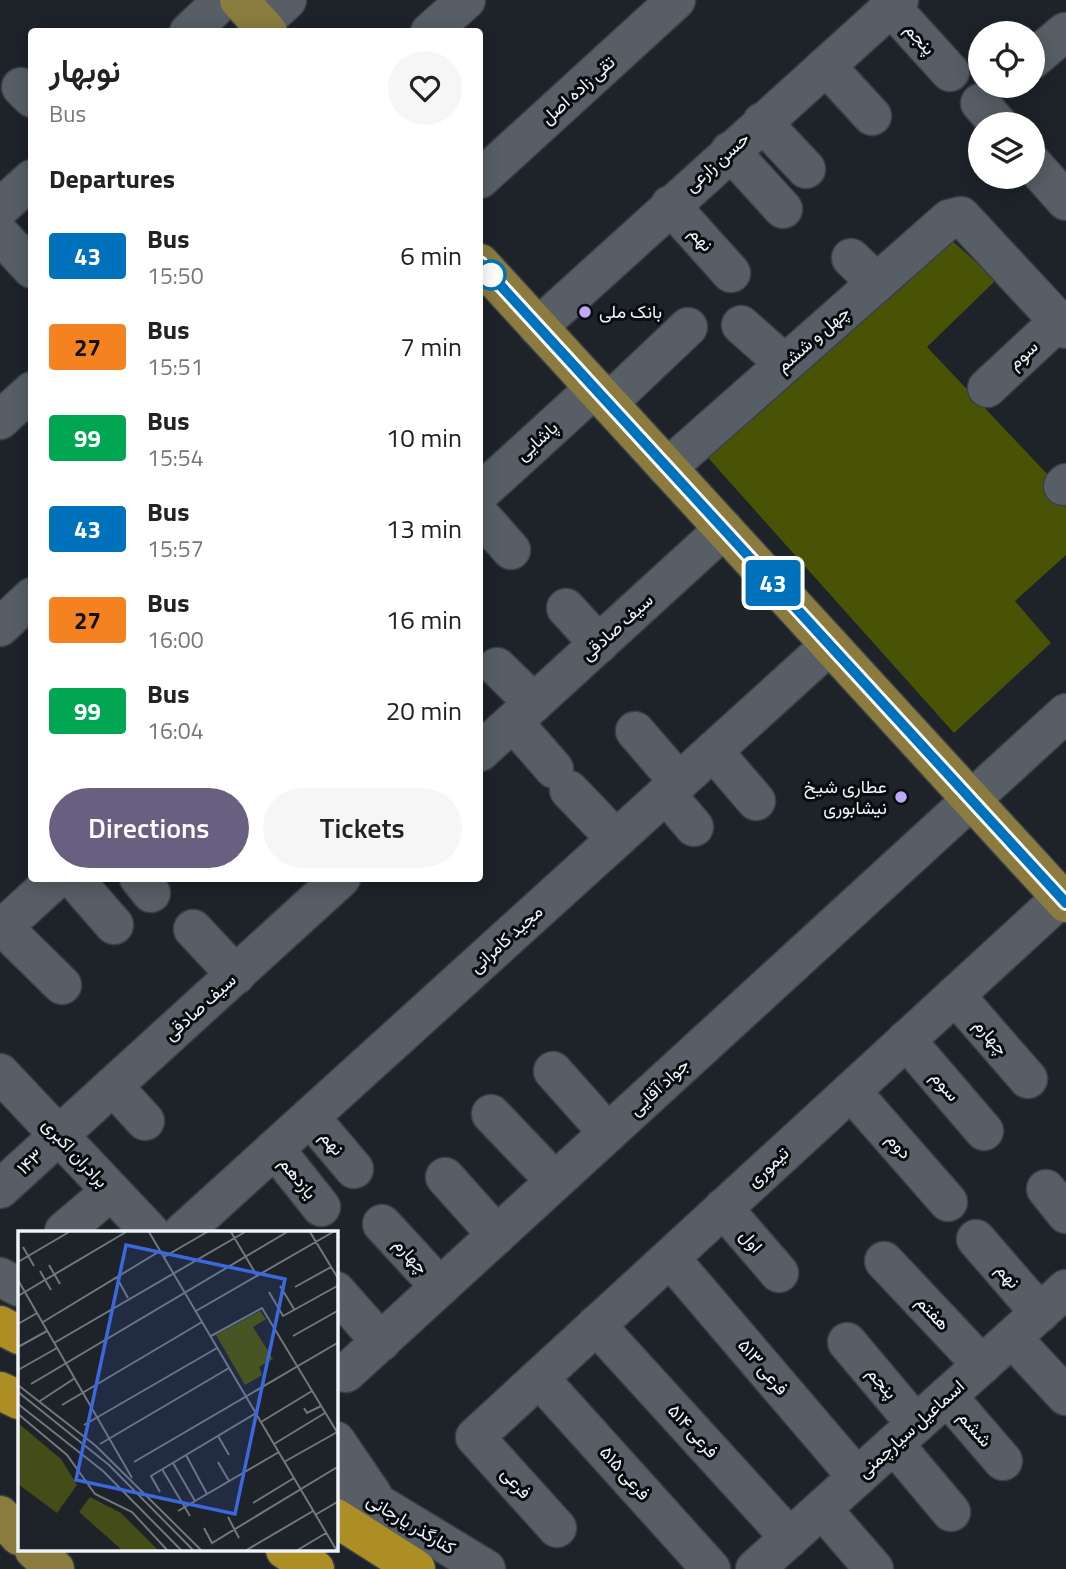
<!DOCTYPE html>
<html lang="en">
<head>
<meta charset="utf-8">
<style>
	body { margin:0; font-family:"Titillium Web",Vazirmatn,sans-serif; background:#f6f6f6; color:#222; height:100vh; display:flex; flex-direction:column; font-size:26px; white-space:nowrap }
	* { box-sizing:border-box; margin:0 }
	p { font-size:23px; color:#767676 }
	.icon { flex:none; width:38px; height:38px; fill:none; stroke:currentColor; stroke-width:2; stroke-linecap:round; stroke-linejoin:round }
	.map { position:relative; flex:1; overflow:hidden }
	.side { position:absolute; left:28px; top:28px; width:455px; height:854px; display:flex; flex-direction:column; background:#fff; border-radius:7px; box-shadow:0 4px 18px #0003 }
	.side>* { flex:none }
	.badge { padding:0 14px; border-radius:5px; font-size:24px; line-height:46px }
	.fabs { position:absolute; left:968px; top:21px; display:grid; gap:14px }
	.fabs a { display:grid; place-items:center; width:77px; height:77px; border-radius:50%; background:#fff; box-shadow:0 4px 18px #0003; font-size:35px }
	.map>.badge { position:absolute; translate:-50% -50%; box-shadow:0 0 0 4px #fff }
	h2 { padding:0 21px; font-size:26px; line-height:63px }
	.round { display:grid; place-items:center; flex:none; width:74px; height:74px; border-radius:37px; background:#f6f6f6 }
	.summary { display:flex; align-items:center; justify-content:space-between; height:119px; padding:0 21px }
	h1 { font-size:33px; font-weight:600; line-height:52px }
	.action { display:flex; gap:14px; margin-top:auto; padding:14px 21px }
	.action a { flex:1; height:80px; border-radius:42px; background:#685f81; color:#fff; font-size:28px; font-weight:600; line-height:80px; text-align:center }
	.action a+a { background:#f6f6f6; color:#222 }
	ul { padding:0; list-style:none }
	li { display:flex; align-items:center; gap:21px; height:91px; padding:0 21px }
	li div { flex:1 }
	li b { display:block; font-size:26px }
	li em { font-style:normal }
	li .badge { min-width:77px; font-weight:700; text-align:center }
	.map>svg:first-child { display:block }
	.forest { fill:#495305 }
	.lines { fill:none; stroke-linecap:round; stroke-linejoin:round }
	.minor-casing { stroke:#3a3f45; stroke-width:41 }
	.major-casing { stroke:#3a3f45; stroke-width:41 }
	.highway-casing { stroke:#3a3f45; stroke-width:41 }
	.minor { stroke:#575e66; stroke-width:38 }
	.major { stroke:#8b7b3f; stroke-width:38 }
	.highway { stroke:#ad8e25; stroke-width:38 }
	.line-casing { stroke:#fff; stroke-width:16 }
	.line { stroke:#0072bc; stroke-width:10 }
	.stop-dot { fill:#fff; stroke:#0072bc; stroke-width:3.5 }
	.poi-dot { fill:#bda9f5; stroke:#090c0f; stroke-width:2.5 }
	.labels { text-anchor:middle; stroke-width:6; stroke-linejoin:round; paint-order:stroke }
	.street-label { font-size:18px; fill:#f0f4f9; stroke:#090c0f }
	.poi-label { font-size:18px; fill:#f0f4f9; stroke:#090c0f; text-anchor:start }
	.inset-road { fill:none; stroke:#71777c; stroke-width:2 }
	.view { fill:#3d67dd; fill-opacity:0.15; stroke:#3d67dd; stroke-width:3.5 }
	.inset-edge { fill:none; stroke:#f0f4f9; stroke-width:3.5 }
</style>
</head>
<body>
<div class="map">
<svg width="1066" height="1569" viewBox="0 0 1066 1569">
	<rect width="100%" height="100%" fill="#1d2329"/>
	<path class="forest" d="M947,236L996,280L927,347L1066,494V555L1015,601L1051,643L954,733L702,451Z"/>
	<g class="lines">
		<g class="minor-casing">
			<g id="minor">
				<path d="M891,7L950,72"/>
				<path d="M261,24L287,0"/>
				<path d="M189,32L223,0"/>
				<path d="M430,32L466,0"/>
				<path d="M1032,60L1065,32"/>
				<path d="M826,66L872,116"/>
				<path d="M21,87L32,98"/>
				<path d="M980,103L998,124"/>
				<path d="M762,122L806,169"/>
				<path d="M730,151L783,209"/>
				<path d="M1032,163L1066,201"/>
				<path d="M480,179L676,0"/>
				<path d="M670,205L731,273"/>
				<path d="M0,208L32,179"/>
				<path d="M0,234L32,269"/>
				<path d="M851,258L877,283"/>
				<path d="M741,325L785,364"/>
				<path d="M538,327L899,0"/>
				<path d="M987,388L1059,321"/>
				<path d="M608,403L688,327"/>
				<path d="M0,420L32,391"/>
				<path d="M667,468L949,219L961,216L1066,329"/>
				<path d="M1063,486L1066,483"/>
				<path d="M480,493L595,388"/>
				<path d="M480,515L511,550"/>
				<path d="M566,608L599,644"/>
				<path d="M0,627L32,597"/>
				<path d="M497,667L534,703"/>
				<path d="M513,722L554,769"/>
				<path d="M635,731L679,782"/>
				<path d="M713,751L756,801"/>
				<path d="M480,752L724,529"/>
				<path d="M569,790L616,839"/>
				<path d="M666,794L694,827"/>
				<path d="M73,878L114,925"/>
				<path d="M139,878L151,893"/>
				<path d="M3,927L62,985"/>
				<path d="M193,929L236,975"/>
				<path d="M0,930L57,878"/>
				<path d="M955,995L1028,1079"/>
				<path d="M906,1040L984,1131"/>
				<path d="M553,1071L608,1133"/>
				<path d="M0,1073L151,1233"/>
				<path d="M113,1086L145,1121"/>
				<path d="M851,1091L948,1202"/>
				<path d="M491,1114L555,1181"/>
				<path d="M310,1117L354,1169"/>
				<path d="M275,1149L321,1207"/>
				<path d="M445,1177L497,1235"/>
				<path d="M0,1189L341,878"/>
				<path d="M1046,1189L1066,1214"/>
				<path d="M723,1208L779,1273"/>
				<path d="M382,1224L440,1287"/>
				<path d="M64,1231L111,1191"/>
				<path d="M182,1233L830,645"/>
				<path d="M976,1239L1040,1313"/>
				<path d="M670,1258L857,1477"/>
				<path d="M884,1261L982,1365"/>
				<path d="M0,1277L19,1287"/>
				<path d="M336,1291L381,1342"/>
				<path d="M596,1325L790,1538"/>
				<path d="M1012,1338L1066,1396"/>
				<path d="M847,1342L916,1424"/>
				<path d="M346,1373L1066,713"/>
				<path d="M539,1378L711,1569"/>
				<path d="M947,1396L1003,1461"/>
				<path d="M336,1441L372,1494"/>
				<path d="M894,1444L951,1512"/>
				<path d="M336,1478L486,1569"/>
				<path d="M822,1509L874,1569"/>
				<path d="M557,1528L475,1437L1061,898"/>
				<path d="M755,1569L1066,1289"/>
			</g>
		</g>
		<g class="major-casing">
			<g id="major">
				<path d="M239,0L268,32"/>
				<path d="M480,263L1066,903"/>
				<path d="M0,1515L19,1536"/>
				<path d="M34,1550L55,1569"/>
			</g>
		</g>
		<g class="highway-casing">
			<g id="highway">
				<path d="M0,1325L19,1335"/>
				<path d="M0,1391L19,1400"/>
				<path d="M336,1518L416,1569"/>
				<path d="M285,1550L315,1569"/>
			</g>
		</g>
		<use href="#minor" class="minor"/>
		<use href="#major" class="major"/>
		<use href="#highway" class="highway"/>
	</g>
	<g class="lines">
		<g class="line-casing">
			<path id="line" d="M480,263L1066,903"/>
		</g>
		<use href="#line" class="line"/>
	</g>
	<circle class="stop-dot" cx="491" cy="275" r="14"/>
	<g class="poi-dot">
		<circle cx="585" cy="312" r="7"/>
		<circle cx="901" cy="797" r="7"/>
	</g>
	<g class="labels">
		<g class="street-label">
			<text transform="translate(920 39) rotate(48)" y="6">پنجم</text>
			<text transform="translate(578 90) rotate(-42)" y="6">تقی زاده اصل</text>
			<text transform="translate(717 162) rotate(-42)" y="6">حسن زارعی</text>
			<text transform="translate(701 239) rotate(48)" y="6">نهم</text>
			<text transform="translate(813 339) rotate(-41)" y="6">چهل و ششم</text>
			<text transform="translate(1023 355) rotate(-43)" y="6">سوم</text>
			<text transform="translate(537 441) rotate(-42)" y="6">پاشایی</text>
			<text transform="translate(617 627) rotate(-42)" y="6">سیف صادقی</text>
			<text transform="translate(506 939) rotate(-42)" y="6">مجید کامرانی</text>
			<text transform="translate(200 1007) rotate(-42)" y="6">سیف صادقی</text>
			<text transform="translate(991 1037) rotate(49)" y="6">چهارم</text>
			<text transform="translate(945 1086) rotate(49)" y="6">سوم</text>
			<text transform="translate(659 1087) rotate(-43)" y="6">جواد آقایی</text>
			<text transform="translate(332 1143) rotate(49)" y="6">نهم</text>
			<text transform="translate(899 1146) rotate(49)" y="6">دوم</text>
			<text transform="translate(75 1153) rotate(47)" y="6">برادران اکبری</text>
			<text transform="translate(30 1162) rotate(-42)" y="6">۱۴۳</text>
			<text transform="translate(768 1167) rotate(-43)" y="6">تیموری</text>
			<text transform="translate(298 1178) rotate(51)" y="6">یازدهم</text>
			<text transform="translate(751 1241) rotate(49)" y="6">اول</text>
			<text transform="translate(411 1256) rotate(48)" y="6">چهارم</text>
			<text transform="translate(1008 1276) rotate(49)" y="6">نهم</text>
			<text transform="translate(933 1313) rotate(47)" y="6">هفتم</text>
			<text transform="translate(763 1367) rotate(50)" y="6">فرعی ۵۱۳</text>
			<text transform="translate(882 1383) rotate(50)" y="6">پنجم</text>
			<text transform="translate(911 1429) rotate(-42)" y="6">اسماعیل سیارچمنی</text>
			<text transform="translate(975 1429) rotate(49)" y="6">ششم</text>
			<text transform="translate(693 1431) rotate(48)" y="6">فرعی ۵۱۴</text>
			<text transform="translate(625 1473) rotate(48)" y="6">فرعی ۵۱۵</text>
			<text transform="translate(516 1483) rotate(48)" y="6">فرعی</text>
			<text transform="translate(411 1524) rotate(31)" y="6">کنارگذر یارجانی</text>
		</g>
		<g class="poi-label">
			<text x="599" y="318">بانک ملی</text>
			<text x="887" y="793" text-anchor="end">عطاری شیخ<tspan x="887" dy="21">نیشابوری</tspan></text>
		</g>
	</g>
	<g transform="translate(18 1231)">
		<rect width="320" height="320" fill="#1d2329"/>
		<path d="M0,192L43,228L59,254L39,282L0,253ZM72,266L103,282L141,320H105L61,281Z" fill="#444c17"/>
		<path d="M242,80L248,88L235,96L255,128L241,136L244,144L227,154L198,104Z" fill="#495305"/>
		<path class="inset-road" d="M131,1L319,320M213,1L239,45M292,1L321,49M5,16L16,35M146,26L189,1M0,31L51,1M31,34L42,53M22,40L33,59M99,47L110,67M0,49L114,247M262,55L276,78M277,56L313,36M251,61L265,85L321,54M0,65L108,1M178,80L315,1M25,91L142,20M0,93L19,82M193,105L244,77L319,201M275,105L321,79M36,112L227,1M0,116L29,100M0,139L39,117M13,153L269,1M0,154L78,215L184,320M0,161L91,234L176,320M22,170L57,147M0,173L85,240L164,320M44,174L184,91M286,177L289,182L303,175M0,183L49,224L77,263L114,281L150,320M243,191L294,160M66,194L199,117M200,205L211,224M82,213L211,137M256,213L307,182M168,224L189,263M116,231L321,111M200,231L211,250M266,231L321,200M155,232L177,270M144,238L172,285M142,261L133,245L238,182M235,272L276,247M160,280L261,221M297,284L321,270M210,286L221,307M186,297L194,312L321,235M227,320L295,280M278,320L308,302"/>
		<path class="view" d="M108,14L267,48L217,283L58,249Z"/>
		<rect width="320" height="320" class="inset-edge"/>
	</g>
</svg>
<div class="fabs">
<a><svg class="icon" aria-label="locate" viewBox="0 0 24 24"><circle cx="12" cy="12" r="6"/><path d="M12 2v4M12 18v4M2 12h4M18 12h4"/></svg></a>
<a><svg class="icon" aria-label="layers" viewBox="0 0 24 24"><path d="M12 4l9 5-9 5-9-5zM3 14l9 5 9-5"/></svg></a>
</div>
<b class="badge" style="left:773px;top:583px;background:#0072bc;color:#fff">43</b>
<section class="side">
<div class="summary"><div><h1>نوبهار</h1><p>Bus</p></div><a class="round"><svg class="icon" aria-label="heart" viewBox="0 0 24 24"><path d="M12 20l-8-8c-3-5 5-10 8-4 3-6 11-1 8 4z"/></svg></a></div>
<h2>Departures</h2>
<ul>
<li><span class="badge" style="background:#0072bc;color:#fff">43</span><div><b>Bus</b><p>15:50</p></div><em>6 min</em></li>
<li><span class="badge" style="background:#f58220;color:#111">27</span><div><b>Bus</b><p>15:51</p></div><em>7 min</em></li>
<li><span class="badge" style="background:#00a651;color:#fff">99</span><div><b>Bus</b><p>15:54</p></div><em>10 min</em></li>
<li><span class="badge" style="background:#0072bc;color:#fff">43</span><div><b>Bus</b><p>15:57</p></div><em>13 min</em></li>
<li><span class="badge" style="background:#f58220;color:#111">27</span><div><b>Bus</b><p>16:00</p></div><em>16 min</em></li>
<li><span class="badge" style="background:#00a651;color:#fff">99</span><div><b>Bus</b><p>16:04</p></div><em>20 min</em></li>
</ul>
<div class="action"><a>Directions</a><a>Tickets</a></div>
</section>
</div>
</body>
</html>
